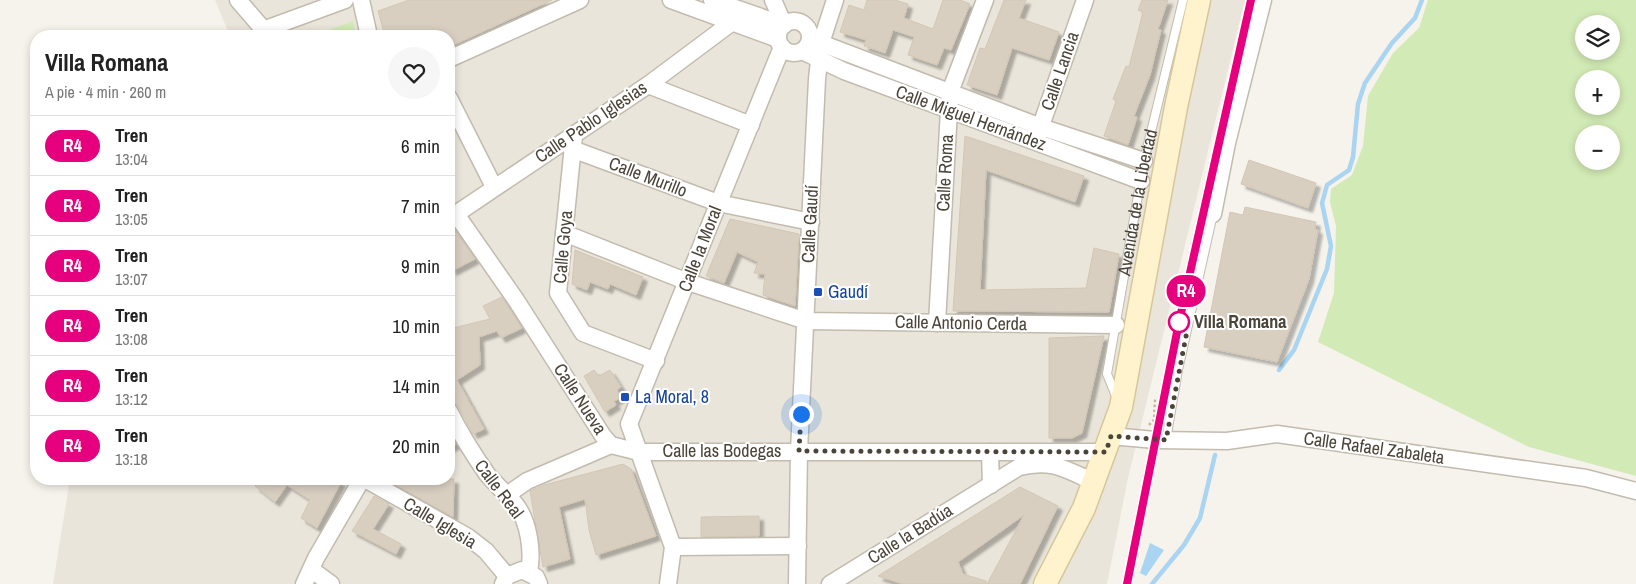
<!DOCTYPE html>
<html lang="es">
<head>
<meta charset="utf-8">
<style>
	body { margin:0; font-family:"Archivo Narrow",sans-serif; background:#f6f6f6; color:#222; height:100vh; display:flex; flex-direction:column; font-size:19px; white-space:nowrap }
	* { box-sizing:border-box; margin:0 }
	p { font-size:16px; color:#767676 }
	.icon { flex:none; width:28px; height:28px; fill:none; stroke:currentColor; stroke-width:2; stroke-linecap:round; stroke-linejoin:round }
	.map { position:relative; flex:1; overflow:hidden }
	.sheet { position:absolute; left:30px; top:30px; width:425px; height:455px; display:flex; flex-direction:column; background:#fff; border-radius:20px; box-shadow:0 2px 8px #0003 }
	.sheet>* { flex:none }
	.badge { padding:0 10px; border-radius:16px; font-size:18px; line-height:32px }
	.controls { position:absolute; left:1575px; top:15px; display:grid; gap:10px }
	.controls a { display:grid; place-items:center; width:45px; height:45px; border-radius:50%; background:#fff; box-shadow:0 2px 8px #0003; font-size:25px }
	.you { position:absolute; width:25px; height:25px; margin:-12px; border:4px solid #fff; border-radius:50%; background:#1a73e8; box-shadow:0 0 0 8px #1a73e833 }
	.map>.badge { position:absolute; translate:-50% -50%; box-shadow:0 0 0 2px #fff }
	.round { display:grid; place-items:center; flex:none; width:52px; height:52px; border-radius:26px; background:#f6f6f6 }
	.head { display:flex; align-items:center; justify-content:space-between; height:85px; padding:0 15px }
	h1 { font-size:24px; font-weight:700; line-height:38px }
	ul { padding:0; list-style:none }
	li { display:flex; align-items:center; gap:15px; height:60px; padding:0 15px; border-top:1px solid #e0e0e0 }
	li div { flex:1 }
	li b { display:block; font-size:19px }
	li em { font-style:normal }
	li .badge { min-width:55px; font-weight:700; text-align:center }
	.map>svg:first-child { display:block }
	.residential { fill:#eae5da }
	.green { fill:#d2eab5; fill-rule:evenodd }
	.water { fill:#a9d4f2 }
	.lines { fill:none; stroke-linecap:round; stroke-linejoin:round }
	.stream { stroke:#a9d4f2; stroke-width:4.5 }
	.building { fill:#d8cfc1; stroke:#d3c7b4; filter:url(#shadow) }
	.service-casing { stroke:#c2bbae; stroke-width:10 }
	.minor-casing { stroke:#c2bbae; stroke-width:19 }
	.secondary-casing { stroke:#d6c79b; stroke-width:25 }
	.path { stroke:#c4b79f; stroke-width:2.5; stroke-dasharray:2.5 2.5; stroke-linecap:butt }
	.service { stroke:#fff; stroke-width:8 }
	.minor { stroke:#fff; stroke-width:16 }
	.secondary { stroke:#fff3cd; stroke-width:22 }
	.rail { stroke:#9a9a9a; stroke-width:4; stroke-dasharray:6 6; stroke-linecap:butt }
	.line-casing { stroke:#fff; stroke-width:11 }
	.line { stroke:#e6007e; stroke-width:8 }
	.walk { stroke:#4b4439; stroke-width:5; stroke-dasharray:0 9 }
	.transit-dot { fill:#1a4fb4; stroke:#fff; stroke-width:2 }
	.stop-dot { fill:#fff; stroke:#e6007e; stroke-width:2.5 }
	.labels { text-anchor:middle; stroke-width:4; stroke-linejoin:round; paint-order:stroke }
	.street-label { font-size:18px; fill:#4b4439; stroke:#fff }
	.transit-label { font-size:18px; fill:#164399; stroke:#fff; text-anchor:start }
	.stop-label { font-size:18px; font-weight:bold; fill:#4b4439; stroke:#fff; text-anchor:start }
</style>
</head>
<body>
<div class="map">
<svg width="1636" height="584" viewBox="0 0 1636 584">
	<defs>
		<filter id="shadow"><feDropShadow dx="4.5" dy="4.5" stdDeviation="1" flood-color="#0004"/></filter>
	</defs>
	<rect width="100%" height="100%" fill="#f6f3ec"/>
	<path class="residential" d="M215,0H1245L1128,478L1107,584H53L70,479H449V36H230Z"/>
	<g class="green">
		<path d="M1428,0H1636V476L1529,447L1318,342L1334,293L1336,226L1330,202L1331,189L1352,175L1363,146L1368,96L1393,53L1419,28ZM1584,24H1611V51H1584ZM1584,79H1611V106H1584ZM1584,134H1611V161H1584Z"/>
		<path d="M353,21L356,36H312Z"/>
	</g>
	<path class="water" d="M1150,543L1164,550L1146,576L1140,573Z"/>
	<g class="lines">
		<g class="stream">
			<path d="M1279,370L1294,350L1327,269L1331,246L1322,203L1327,185L1349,170L1353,157L1358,104L1365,83L1392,43L1415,18L1422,0"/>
			<path d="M1152,584L1184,545L1200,518L1215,455"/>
		</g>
	</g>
	<g class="building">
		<path d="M409,0H552L449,47V36H385L378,11Z"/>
		<path d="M867,0H895L908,4L904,18L933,29L943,0H960L970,4L951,50L944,48L937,65L908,55L914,37L893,30L885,53L864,46L866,40L840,32L849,5L864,10Z"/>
		<path d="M1004,0H1026L1019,18L1059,32L1049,60L1012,48L997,95L967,85L980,48L985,49Z"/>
		<path d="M1142,0H1168L1158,29L1161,30L1150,75L1134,116L1137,117L1128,145L1104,136L1116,101L1113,99L1126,66L1129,67L1143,12L1138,10Z"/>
		<path d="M965,136L1084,176L1075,202L986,170L980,290L1086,288L1094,248L1119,254L1109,312L953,311Z"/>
		<path d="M1249,160L1316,183L1308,208L1241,184Z"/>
		<path d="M1245,207L1316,222L1315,229L1318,230L1309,279L1277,362L1204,347L1230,212L1243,215Z"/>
		<path d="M730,219L799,234L795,306L763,295L765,274L754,273L758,262L737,252L724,283L706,276Z"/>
		<path d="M449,226H452L475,259L452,271L449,259Z"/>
		<path d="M575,250L643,277L636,295L610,284L608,289L590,282L587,290L572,284Z"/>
		<path d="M502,297L522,328L501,338L497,331L479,337L480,365L457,380L484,429L473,434L458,406L449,400V329L490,319L483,306Z"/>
		<path d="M1104,336L1082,433L1072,438H1049V338Z"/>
		<path d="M594,370L599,376L610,370L621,387L617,390L620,398L614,401L616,405L605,412L584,376Z"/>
		<path d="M449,432L456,444L449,448Z"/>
		<path d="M623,464L631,469L656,536L596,555L589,530L585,499L559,507L570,559L543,567L530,491L544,485Z"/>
		<path d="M260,479H334L341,482L317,528L301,518L310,500L287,485L275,502L255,486Z"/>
		<path d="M387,479H454L453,517L387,480Z"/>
		<path d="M1020,487L1058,506L1020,584H987L1024,515L958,562L963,574L986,581V584H903L878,576Z"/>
		<path d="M374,496L389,504L373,529L401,544L396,554L352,531Z"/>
		<path d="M759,516V536L701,537V517Z"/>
	</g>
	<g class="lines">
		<g class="service-casing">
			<g id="service">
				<path id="s1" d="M1116,396L1107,374L1144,161L1183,0"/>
				<path d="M1166,440L1178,370L1213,214"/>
			</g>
		</g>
		<g class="minor-casing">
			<g id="minor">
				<path d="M238,0L269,36"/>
				<path d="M361,0L369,36"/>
				<path d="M671,0L778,39"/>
				<path d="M712,0L784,25"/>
				<path d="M773,0L784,25"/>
				<circle cx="794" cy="37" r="16"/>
				<path d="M263,30L345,0"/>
				<path d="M810,39L1041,127L1144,161"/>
				<path d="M802,51L844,71L1141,181"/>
				<path d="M449,59L580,0"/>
				<path d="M648,85L751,125"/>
				<path d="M449,98L494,187"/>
				<path d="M574,136L558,293L583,333L656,361"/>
				<path d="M1037,137L1085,0"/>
				<path d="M572,149L718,203L811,222"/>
				<path d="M456,214L516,300L603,436L611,445L639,452H1105"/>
				<path d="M1213,214L1227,143L1263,0"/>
				<path d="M449,216L456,214L648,85L731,23"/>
				<path d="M564,233L688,282L806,321L1116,325"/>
				<path d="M937,323L950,92L985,0"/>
				<path d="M449,411C460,433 473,454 487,474C496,485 507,494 516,505C529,522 533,552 529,572"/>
				<path d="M1111,436L1155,440L1227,441L1277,434L1586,478L1636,491"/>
				<path d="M990,452L991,485"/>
				<path d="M365,479L468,537L486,551L507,576"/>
				<path d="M507,495L527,481L611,445"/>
				<path d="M673,547L798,546"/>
				<path d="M312,570L331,584"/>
				<path d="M304,584L316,558L362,479"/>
				<path d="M503,584L507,576L522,570L536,577L539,584"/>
				<path d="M668,584L673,547L629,424L782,47"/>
				<path d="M797,584L799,451L817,79L821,43L835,0"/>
				<path d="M830,584L1019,467C1052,459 1065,469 1094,482"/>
			</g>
		</g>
		<g class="secondary-casing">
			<path id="secondary" d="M1045,584L1084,508L1121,407L1176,107L1199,0"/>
		</g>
		<path class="path" d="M1149,425L1154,420L1155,399"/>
		<use href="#service" class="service"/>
		<use href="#minor" class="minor"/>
		<use href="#secondary" class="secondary"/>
		<path class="rail" d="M1127,584L1179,322L1251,0"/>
	</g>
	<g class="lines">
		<g class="line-casing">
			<path id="line" d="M1127,584L1179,322L1251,0"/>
		</g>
		<use href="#line" class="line"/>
		<path class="walk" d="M801,414L799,451L1106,452L1111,436L1166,440L1187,331L1179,322"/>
	</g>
	<g class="transit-dot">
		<rect x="813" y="287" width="10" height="10" rx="2.5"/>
		<rect x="620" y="392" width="10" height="10" rx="2.5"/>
	</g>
	<circle class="stop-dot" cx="1179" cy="322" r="10"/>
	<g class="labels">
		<g class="street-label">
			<text transform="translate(1060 71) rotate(-71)" y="6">Calle Lancia</text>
			<text transform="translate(971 118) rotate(20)" y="6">Calle Miguel Hernández</text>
			<text transform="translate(591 122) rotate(-34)" y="6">Calle Pablo Iglesias</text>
			<text transform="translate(945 173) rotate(-87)" y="6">Calle Roma</text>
			<text transform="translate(648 177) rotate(21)" y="6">Calle Murillo</text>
			<text dy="6" stroke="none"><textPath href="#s1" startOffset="198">Avenida de la Libertad</textPath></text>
			<text transform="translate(810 224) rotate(-87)" y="6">Calle Gaudí</text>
			<text transform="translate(563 247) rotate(-85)" y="6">Calle Goya</text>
			<text transform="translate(700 249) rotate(-69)" y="6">Calle la Moral</text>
			<text transform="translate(961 323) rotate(1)" y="6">Calle Antonio Cerda</text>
			<text transform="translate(580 399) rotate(57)" y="6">Calle Nueva</text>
			<text transform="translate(1374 448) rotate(8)" y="6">Calle Rafael Zabaleta</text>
			<text x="722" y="457">Calle las Bodegas</text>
			<text transform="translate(499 489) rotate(53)" y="6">Calle Real</text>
			<text transform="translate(440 523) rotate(31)" y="6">Calle Iglesia</text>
			<text transform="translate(910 534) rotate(-32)" y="6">Calle la Badúa</text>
		</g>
		<g class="transit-label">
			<text x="828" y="298">Gaudí</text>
			<text x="635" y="403">La Moral, 8</text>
		</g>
		<g class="stop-label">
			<text x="1194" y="328">Villa Romana</text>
		</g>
	</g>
</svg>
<div class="controls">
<a><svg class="icon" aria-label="layers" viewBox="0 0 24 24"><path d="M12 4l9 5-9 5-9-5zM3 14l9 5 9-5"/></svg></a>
<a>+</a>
<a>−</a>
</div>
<div class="you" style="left:801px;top:414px"></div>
<b class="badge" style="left:1186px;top:291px;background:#e6007e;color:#fff">R4</b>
<section class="sheet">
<div class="head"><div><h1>Villa Romana</h1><p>A pie · 4 min · 260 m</p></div><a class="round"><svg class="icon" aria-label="heart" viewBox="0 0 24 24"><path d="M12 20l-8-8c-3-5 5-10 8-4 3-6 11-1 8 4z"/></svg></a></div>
<ul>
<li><span class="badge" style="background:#e6007e;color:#fff">R4</span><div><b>Tren</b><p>13:04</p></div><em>6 min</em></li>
<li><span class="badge" style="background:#e6007e;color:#fff">R4</span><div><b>Tren</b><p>13:05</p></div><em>7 min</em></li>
<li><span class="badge" style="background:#e6007e;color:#fff">R4</span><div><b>Tren</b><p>13:07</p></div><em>9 min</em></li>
<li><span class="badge" style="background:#e6007e;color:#fff">R4</span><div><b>Tren</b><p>13:08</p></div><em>10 min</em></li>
<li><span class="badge" style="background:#e6007e;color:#fff">R4</span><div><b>Tren</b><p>13:12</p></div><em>14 min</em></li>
<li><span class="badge" style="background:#e6007e;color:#fff">R4</span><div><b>Tren</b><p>13:18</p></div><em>20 min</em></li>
</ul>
</section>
</div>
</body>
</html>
